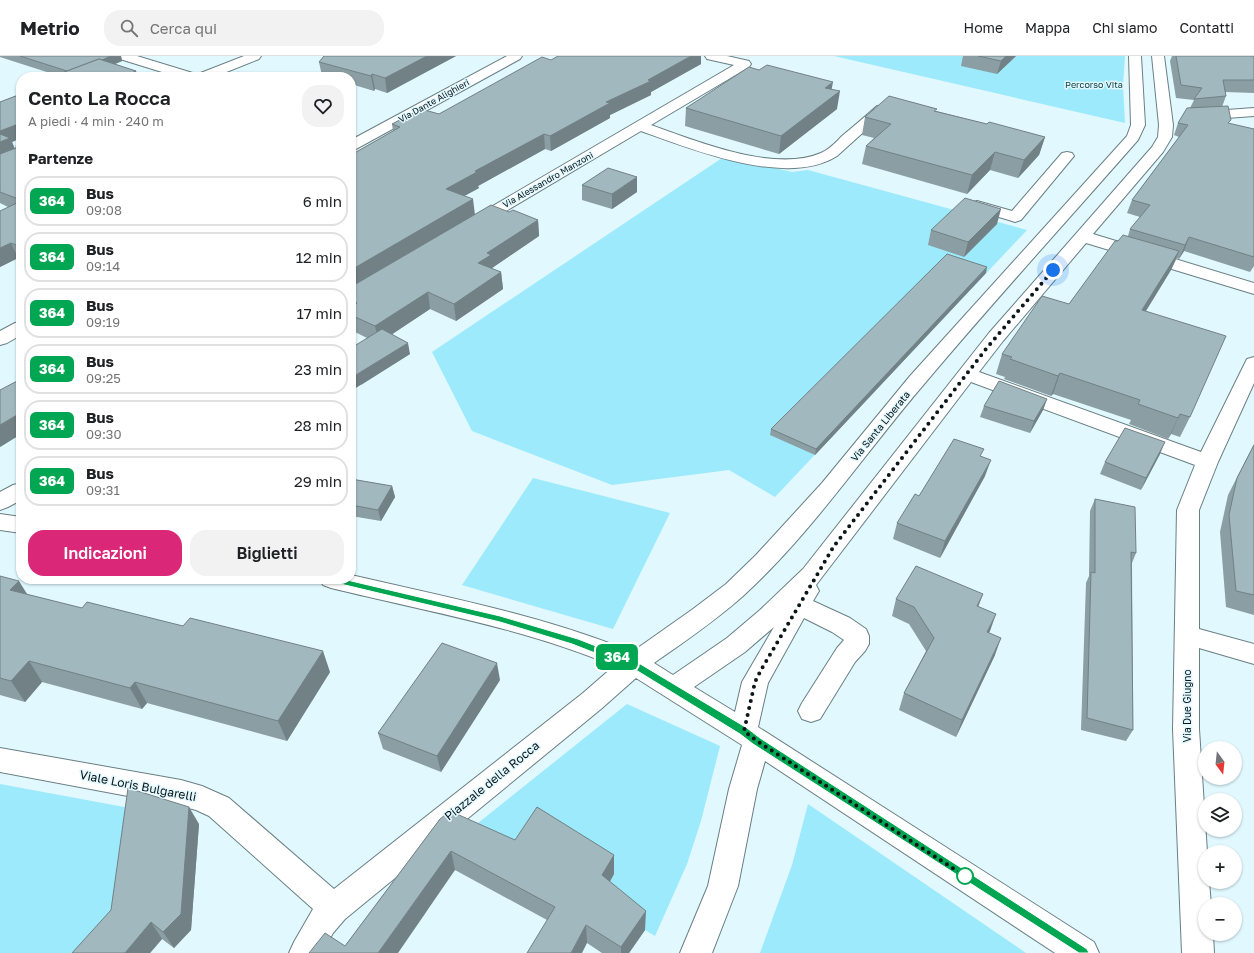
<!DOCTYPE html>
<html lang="it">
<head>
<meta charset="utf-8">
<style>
	body { margin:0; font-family:"Golos Text",sans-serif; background:#f2f2f2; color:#202124; height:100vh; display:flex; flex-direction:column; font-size:15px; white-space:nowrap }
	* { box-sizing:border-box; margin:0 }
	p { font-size:13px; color:#757577 }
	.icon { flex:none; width:22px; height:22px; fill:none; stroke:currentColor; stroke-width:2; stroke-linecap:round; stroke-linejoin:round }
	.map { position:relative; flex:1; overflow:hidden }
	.details { position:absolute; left:16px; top:16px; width:340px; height:512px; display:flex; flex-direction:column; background:#fff; border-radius:16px; box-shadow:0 1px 3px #0004 }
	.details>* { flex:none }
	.badge { padding:0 8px; border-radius:6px; font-size:14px; line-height:26px }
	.needle { width:26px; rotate:165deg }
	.fabs { position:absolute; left:1198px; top:685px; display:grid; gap:8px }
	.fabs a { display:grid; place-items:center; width:44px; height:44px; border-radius:50%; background:#fff; box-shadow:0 1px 3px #0004; font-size:20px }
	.you { position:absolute; width:20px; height:20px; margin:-10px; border:3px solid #fff; border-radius:50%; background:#1a73e8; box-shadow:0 0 0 6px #1a73e833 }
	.map>.badge { position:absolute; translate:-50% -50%; box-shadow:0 0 0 2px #fff }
	h2 { padding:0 12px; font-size:15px; line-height:36px }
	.round { display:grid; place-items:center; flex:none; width:42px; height:42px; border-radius:16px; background:#f2f2f2 }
	.summary { display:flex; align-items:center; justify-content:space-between; height:68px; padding:0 12px }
	h1 { font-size:19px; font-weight:600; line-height:30px }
	.primary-button { display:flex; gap:8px; margin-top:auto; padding:8px 12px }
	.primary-button a { flex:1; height:46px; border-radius:16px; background:#db2777; color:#fff; font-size:16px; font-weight:600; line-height:46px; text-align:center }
	.primary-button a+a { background:#f2f2f2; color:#202124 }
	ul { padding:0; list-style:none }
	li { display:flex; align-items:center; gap:12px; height:50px; margin:0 8px 6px; padding:0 4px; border:2px solid #e0e0e0; border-radius:16px }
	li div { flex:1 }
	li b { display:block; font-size:15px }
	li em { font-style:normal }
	li .badge { min-width:44px; font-weight:700; text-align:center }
	header { display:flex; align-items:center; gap:24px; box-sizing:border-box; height:56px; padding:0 20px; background:#fff; border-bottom:1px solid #e0e0e0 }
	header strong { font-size:19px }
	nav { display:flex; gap:22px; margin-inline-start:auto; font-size:14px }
	.search { width:280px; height:36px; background:#f2f2f2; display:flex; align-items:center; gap:10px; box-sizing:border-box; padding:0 14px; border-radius:16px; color:#757577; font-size:15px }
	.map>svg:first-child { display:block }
	.green { fill:#9ceafc }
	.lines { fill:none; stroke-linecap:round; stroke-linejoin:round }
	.minor-casing { stroke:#697f84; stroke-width:2 }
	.minor { fill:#fff; fill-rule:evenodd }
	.wall { fill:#8a9ea3 }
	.shaded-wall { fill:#718185 }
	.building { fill:#a1b8be; stroke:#718185 }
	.line { fill:#00a651; stroke:#fff }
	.walk { stroke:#0c1517; stroke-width:4; stroke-dasharray:0 7.2 }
	.stop-dot { fill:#fff; stroke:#00a651; stroke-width:2 }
	.labels { text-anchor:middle; stroke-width:3; stroke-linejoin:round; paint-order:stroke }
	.far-park-label { font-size:9px; fill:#10414b; stroke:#e0f8fe }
	.far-street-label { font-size:9px; fill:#0c1517; stroke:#e0f8fe }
	.street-label { font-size:10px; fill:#0c1517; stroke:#e0f8fe }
	.near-street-label { font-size:12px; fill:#0c1517; stroke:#e0f8fe }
</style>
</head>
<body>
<header>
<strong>Metrio</strong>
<div class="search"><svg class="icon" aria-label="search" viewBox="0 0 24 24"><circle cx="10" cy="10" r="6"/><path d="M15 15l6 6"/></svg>Cerca qui</div>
<nav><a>Home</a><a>Mappa</a><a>Chi siamo</a><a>Contatti</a></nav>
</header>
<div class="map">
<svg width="1254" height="897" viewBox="0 0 1254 897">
	<rect width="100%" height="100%" fill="#e0f8fe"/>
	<g class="green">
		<path d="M834,0H1125L1123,29L1125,67Z"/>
		<path d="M725,100L792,116L808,114L1027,174L775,441L729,414L612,429L472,375L432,296Z"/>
		<path d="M533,422L670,457L613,573L462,529Z"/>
		<path d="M627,648L720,690L701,765L687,808L655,880L645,874L602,838L614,818L517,803L463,779Z"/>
		<path d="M0,728L135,753L120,867L94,897H0Z"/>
		<path d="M808,748L1026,897H760L792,809Z"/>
	</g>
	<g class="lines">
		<g class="minor-casing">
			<g id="minor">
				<path d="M118,0H137L196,18L197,20L198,18L244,0H261L259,3L214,21H178L120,3Z"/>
				<path d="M507,0H522L520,3L356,93L351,94V84Z"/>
				<path d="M705,0H727L749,5L751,8L749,11L651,69C696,85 774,117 821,97C830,93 836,86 842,80C854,70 866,60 877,50H887L889,53L837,100C787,132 691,93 641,75L479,171L473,173L467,171L465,168L467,165L734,9L707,3Z"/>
				<path d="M1129,0H1141L1145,69L1138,84C1067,165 994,245 925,327C864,398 812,477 743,540C715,565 684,586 654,607L673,619L727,582L760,554L803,513L989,277L1152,91L1158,81L1159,69L1152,0H1164L1173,69L1172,81L1163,96L1093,178L1254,227V238L1086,187L1003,285L979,316L1201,396L1245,307L1247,303L1254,301V327L1218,406L1199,454V573L1254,588V608L1199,592V673L1207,796H1205V826H1209L1211,848H1205V878H1213L1214,897H1182L1173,673L1177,454L1195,409L971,326L816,529L819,535L813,545L850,562L866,573L869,580V588L865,595L855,606L820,663L811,666L802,663L798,655L802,647L837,592L844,584L832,576L804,562L768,627L758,671L1094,886L1099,897H1055L765,705L757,733L738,830L712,897H680L708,830L729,733L742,689L636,622L601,653L345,863L333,877L322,897H289L294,886L313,853L209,760L196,754L181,750L0,716V692L181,724L202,730L229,742L334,833L583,637L614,610C524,572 425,555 331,532L323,529L319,523H351V519C445,541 542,559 632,596L693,553L726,528L756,499L822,427L910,320L1127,80L1131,69ZM774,571L742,626L735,656L694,631L745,596Z"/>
				<path d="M1254,52V60L1199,64L1194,63L1192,60L1194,57L1199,56Z"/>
				<path d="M1067,96L1072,97L1074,100L1021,164L1015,166L1009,164L971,153L969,150L971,147L977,145L1012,155L1062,97Z"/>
				<path d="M21,266V279L7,287L0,289V275L15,267Z"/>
				<path d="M21,427V444L8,451L0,454V436L13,429Z"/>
				<path d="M0,458L21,461V477L0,474Z"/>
			</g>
		</g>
		<use href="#minor" class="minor"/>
	</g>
	<g class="wall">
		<path d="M0,0H121L122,5L115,8L136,15L138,21H51L56,19L0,1Z"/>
		<path d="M324,0H456L387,37L375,33L374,35L351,28V21H325L322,20L319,6Z"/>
		<path d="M963,0H1016L997,18L961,10Z"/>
		<path d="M1172,0H1254V37L1225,36L1226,40L1222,51L1229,68L1254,73V210L1250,216L1184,195L1179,203L1177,202L1171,214L1146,255L1190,361L1180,381L1171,378L1168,383L1129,368L1131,364L1053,338L1051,340L1004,323L1005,321L996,318L1002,298L1069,248L1118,185L1128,180L1130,173L1140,161L1127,157L1132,144L1179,81L1174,79L1178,67L1190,52L1194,44L1176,42L1170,5Z"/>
		<path d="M551,4L701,8L651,36V39L610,59V62L551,95L545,93L478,130L479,132L464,140L475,159L509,156L538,164L539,180L492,212V213L501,216L503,233L456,265L430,253L392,278L410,298L361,329L367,282L351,274V99L393,75L392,68L439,58Z"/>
		<path d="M21,33V82L12,86L15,93L21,86V203L18,202L0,211L8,151L0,147V46L20,38L18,34Z"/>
		<path d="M832,33L837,53L779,98L685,70L686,52Z"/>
		<path d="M936,55L987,68L1045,81L1039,99L1018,122L990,114L967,138L862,108L866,90L874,82L862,79L865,61Z"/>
		<path d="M582,129L637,136L612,153L582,144Z"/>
		<path d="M997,168L964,201L928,189L931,174Z"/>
		<path d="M986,217L815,399L770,379L771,373Z"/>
		<path d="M21,323V378L0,391Z"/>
		<path d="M1047,343L1043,354L1030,377L980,361L984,350Z"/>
		<path d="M1254,388V559L1226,551L1220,476L1228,439Z"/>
		<path d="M1160,398L1141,434L1100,418L1105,406Z"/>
		<path d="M982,400L985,420L940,502L893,483L897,467L919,440Z"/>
		<path d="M351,423L392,430L395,441L381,465L351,460Z"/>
		<path d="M1095,443L1136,497L1132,507L1133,674L1126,685L1081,674L1086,527L1089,520L1090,455Z"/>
		<path d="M0,520L26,538L330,616L287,685L147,647L142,653L42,626L25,646L0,639Z"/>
		<path d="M896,543L978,551L989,577L995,599L956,681L899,654L904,637L926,595L909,568L892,560Z"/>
		<path d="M500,624L441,716L383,693L378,677Z"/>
		<path d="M440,763L515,784L614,799V818L610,826L645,874L629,897H602L587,887L547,864L455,814L345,890Z"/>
		<path d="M199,768L191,874L174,892L162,883L150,897H72Z"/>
	</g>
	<g class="shaded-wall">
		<path d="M111,0H121L122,5L84,21L71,16Z"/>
		<path d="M427,0H456L387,37L385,22Z"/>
		<path d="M691,0H701V8L651,36V39L610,59V62L551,95L550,80L606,46L648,24Z"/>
		<path d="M1006,0H1016L997,18L1001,5Z"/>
		<path d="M136,15L138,21H122Z"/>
		<path d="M372,18L375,33L374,35L371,20Z"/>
		<path d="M833,26L830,42L840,35L837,53L779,98L781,80L825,32Z"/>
		<path d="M21,67V82L12,86L16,96L0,103V75Z"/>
		<path d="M544,78L545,93L478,130L479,132L448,149L446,133L475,115Z"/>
		<path d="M1045,81L1039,99L1018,122L1024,104Z"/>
		<path d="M995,96L990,114L967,138L972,119Z"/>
		<path d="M637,121V136L612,153V138Z"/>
		<path d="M473,143L475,159L351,232V214Z"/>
		<path d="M1001,153L997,168L964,201L968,186Z"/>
		<path d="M538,164L539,180L492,212V215L478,207L487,197Z"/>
		<path d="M1189,181L1184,195L1179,203L1185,189Z"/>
		<path d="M11,187L18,202L0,211V192Z"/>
		<path d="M1179,195L1171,214L1134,274L1142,254Z"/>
		<path d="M987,211L986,217L815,399L816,393Z"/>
		<path d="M501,216L503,233L456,265L454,248Z"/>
		<path d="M428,236L430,253L379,287L375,270Z"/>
		<path d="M408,287L410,298L351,335V322Z"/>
		<path d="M1060,317L1053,338L1051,340L1058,320Z"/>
		<path d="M1047,343L1043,354L1030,377L1034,365Z"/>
		<path d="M1180,358L1171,378L1168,383L1178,362Z"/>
		<path d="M17,359L21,366V378L0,391V369Z"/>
		<path d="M1165,386L1160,398L1141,434L1146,422Z"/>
		<path d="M991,404L985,420L940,502L945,485Z"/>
		<path d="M392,430L395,441L381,465L378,454Z"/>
		<path d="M19,525L32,546L10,534Z"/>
		<path d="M983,538L977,554V550Z"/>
		<path d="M996,558L990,575L981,593L987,576Z"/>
		<path d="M1001,582L995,599L956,681L962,664Z"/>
		<path d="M323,595L330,616L287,685L278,665Z"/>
		<path d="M29,605L42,626L25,646L11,625Z"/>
		<path d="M497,607L500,624L441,716L437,700Z"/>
		<path d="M135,626L147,647L142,653L130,632Z"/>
		<path d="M189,751L199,768L191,874L174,892L163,876Z"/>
		<path d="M451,795L455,814L398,897H378Z"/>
		<path d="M614,799V818L602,838V819Z"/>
		<path d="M646,855L645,874L629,897H621V891Z"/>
		<path d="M151,866L162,883L150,897H125Z"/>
		<path d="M586,869L587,887L582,897H571Z"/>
	</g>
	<g class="building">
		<path d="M20,0H111L102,4L99,3L67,15Z"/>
		<path d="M324,0H427L385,22L372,18L371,20L319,6Z"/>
		<path d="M558,0H691L648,24L651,25L606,46L610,47L550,80L544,78L475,115L477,116L446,133L473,143L351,214V99L400,71L392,68L421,53L439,58L542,1L551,4Z"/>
		<path d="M978,0H1006L1001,5Z"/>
		<path d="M1176,0H1254V24H1223L1226,40L1194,43L1202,32L1181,29Z"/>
		<path d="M99,3L136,15L122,21H51Z"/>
		<path d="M767,9L833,26L825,32L840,35L781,80L686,52L749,11L759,14Z"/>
		<path d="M239,16L241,21H229Z"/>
		<path d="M21,38V67L0,75V46Z"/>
		<path d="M889,40L937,53L934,55L987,68L989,66L1045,81L1024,104L995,96L972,119L866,90L891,68L865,61Z"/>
		<path d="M1228,50L1231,64L1228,67L1254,73V201L1189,181L1185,189L1130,173L1150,149L1132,144L1188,69L1178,67L1187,52Z"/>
		<path d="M0,78L10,82L0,86Z"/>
		<path d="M17,85L21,86V144L0,136V98L16,92Z"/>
		<path d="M608,112L637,121L612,138L582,129Z"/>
		<path d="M965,142L1001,153L968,186L931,174Z"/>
		<path d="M21,145V191L11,187L0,192V155Z"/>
		<path d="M491,149L509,156L513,154L538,164L487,197L491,199L478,207L501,216L454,248L428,236L375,270L351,259V251L357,247L351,245V229H354Z"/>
		<path d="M1123,179L1179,195L1142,254L1226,280L1190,361L1180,358L1178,362L1138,348L1140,344L1060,317L1058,320L1010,303L1012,301L1002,298L1042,240L1069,248L1115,185H1118Z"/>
		<path d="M947,198L987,211L816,393L771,373Z"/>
		<path d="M382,273L408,287L351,322V292Z"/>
		<path d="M21,323V361L17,359L0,369V334Z"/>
		<path d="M999,325L1047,343L1034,365L984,350Z"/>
		<path d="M1125,372L1165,386L1146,422L1105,406Z"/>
		<path d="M954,383L984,393L980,400L991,404L945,485L897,467L915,438L919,440Z"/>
		<path d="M1254,389V539L1236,535L1229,459L1237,422Z"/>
		<path d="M351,423L392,430L378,454L351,449Z"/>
		<path d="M1095,443L1135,451L1136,497L1131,496L1133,674L1087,662L1091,516L1095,517Z"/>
		<path d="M916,510L983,538L977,550L996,558L987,576L1001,582L962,664L904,637L934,582L914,551L896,543Z"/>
		<path d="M0,520L19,525L10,534L82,552L87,546L183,570L190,562L323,595L278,665L135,626L130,632L29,605L11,625L0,622Z"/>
		<path d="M442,587L497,607L437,700L378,677Z"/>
		<path d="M128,732L189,751L181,858L163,876L151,866L125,897H72L111,854Z"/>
		<path d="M537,751L614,799L602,819L646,855L621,891L586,869L571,897H527L555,851L451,795L378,897H309L325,877L345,890L440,763L450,755L515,784Z"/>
	</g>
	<path class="line" d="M330,520L500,560L578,583L637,606L747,672L760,682L1087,893L1089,897H1079L753,688L740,678L631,611L572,588L500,566L328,525L326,523Z"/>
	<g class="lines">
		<path class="walk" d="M965,820L757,685L744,675L755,626L761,614L834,490L986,293L1053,214"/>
	</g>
	<circle class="stop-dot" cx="965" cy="820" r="8"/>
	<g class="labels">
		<g class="far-park-label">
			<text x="1094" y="32">Percorso Vita</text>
		</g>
		<g class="far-street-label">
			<text transform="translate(434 45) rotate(-29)" y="3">Via Dante Alighieri</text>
			<text transform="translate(548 124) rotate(-30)" y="3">Via Alessandro Manzoni</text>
		</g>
		<g class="street-label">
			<text transform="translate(880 370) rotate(-51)" y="4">Via Santa Liberata</text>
			<text transform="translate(1187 650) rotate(-90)" y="4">Via Due Giugno</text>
		</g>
		<g class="near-street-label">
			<text transform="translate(492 725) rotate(-39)" y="4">Piazzale della Rocca</text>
			<text transform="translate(138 730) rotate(11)" y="4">Viale Loris Bulgarelli</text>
		</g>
	</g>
</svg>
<div class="fabs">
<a><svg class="needle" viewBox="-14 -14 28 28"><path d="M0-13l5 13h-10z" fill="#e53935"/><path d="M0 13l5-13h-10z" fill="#757577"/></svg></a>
<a><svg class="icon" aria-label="layers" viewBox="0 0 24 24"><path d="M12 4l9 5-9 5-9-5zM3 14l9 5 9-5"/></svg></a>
<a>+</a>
<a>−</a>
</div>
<div class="you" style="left:1053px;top:214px"></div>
<b class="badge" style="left:617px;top:601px;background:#00a651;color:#fff">364</b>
<section class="details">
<div class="summary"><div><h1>Cento La Rocca</h1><p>A piedi · 4 min · 240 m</p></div><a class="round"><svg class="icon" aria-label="heart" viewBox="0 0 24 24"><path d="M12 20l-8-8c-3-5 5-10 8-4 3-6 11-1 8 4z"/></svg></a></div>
<h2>Partenze</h2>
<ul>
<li><span class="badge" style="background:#00a651;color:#fff">364</span><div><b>Bus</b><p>09:08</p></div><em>6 min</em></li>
<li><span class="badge" style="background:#00a651;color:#fff">364</span><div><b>Bus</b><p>09:14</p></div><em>12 min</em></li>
<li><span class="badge" style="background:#00a651;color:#fff">364</span><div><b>Bus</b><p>09:19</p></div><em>17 min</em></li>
<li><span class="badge" style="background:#00a651;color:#fff">364</span><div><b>Bus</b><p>09:25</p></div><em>23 min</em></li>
<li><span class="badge" style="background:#00a651;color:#fff">364</span><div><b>Bus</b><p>09:30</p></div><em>28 min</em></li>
<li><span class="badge" style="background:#00a651;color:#fff">364</span><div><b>Bus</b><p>09:31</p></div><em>29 min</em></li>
</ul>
<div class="primary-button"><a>Indicazioni</a><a>Biglietti</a></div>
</section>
</div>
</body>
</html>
